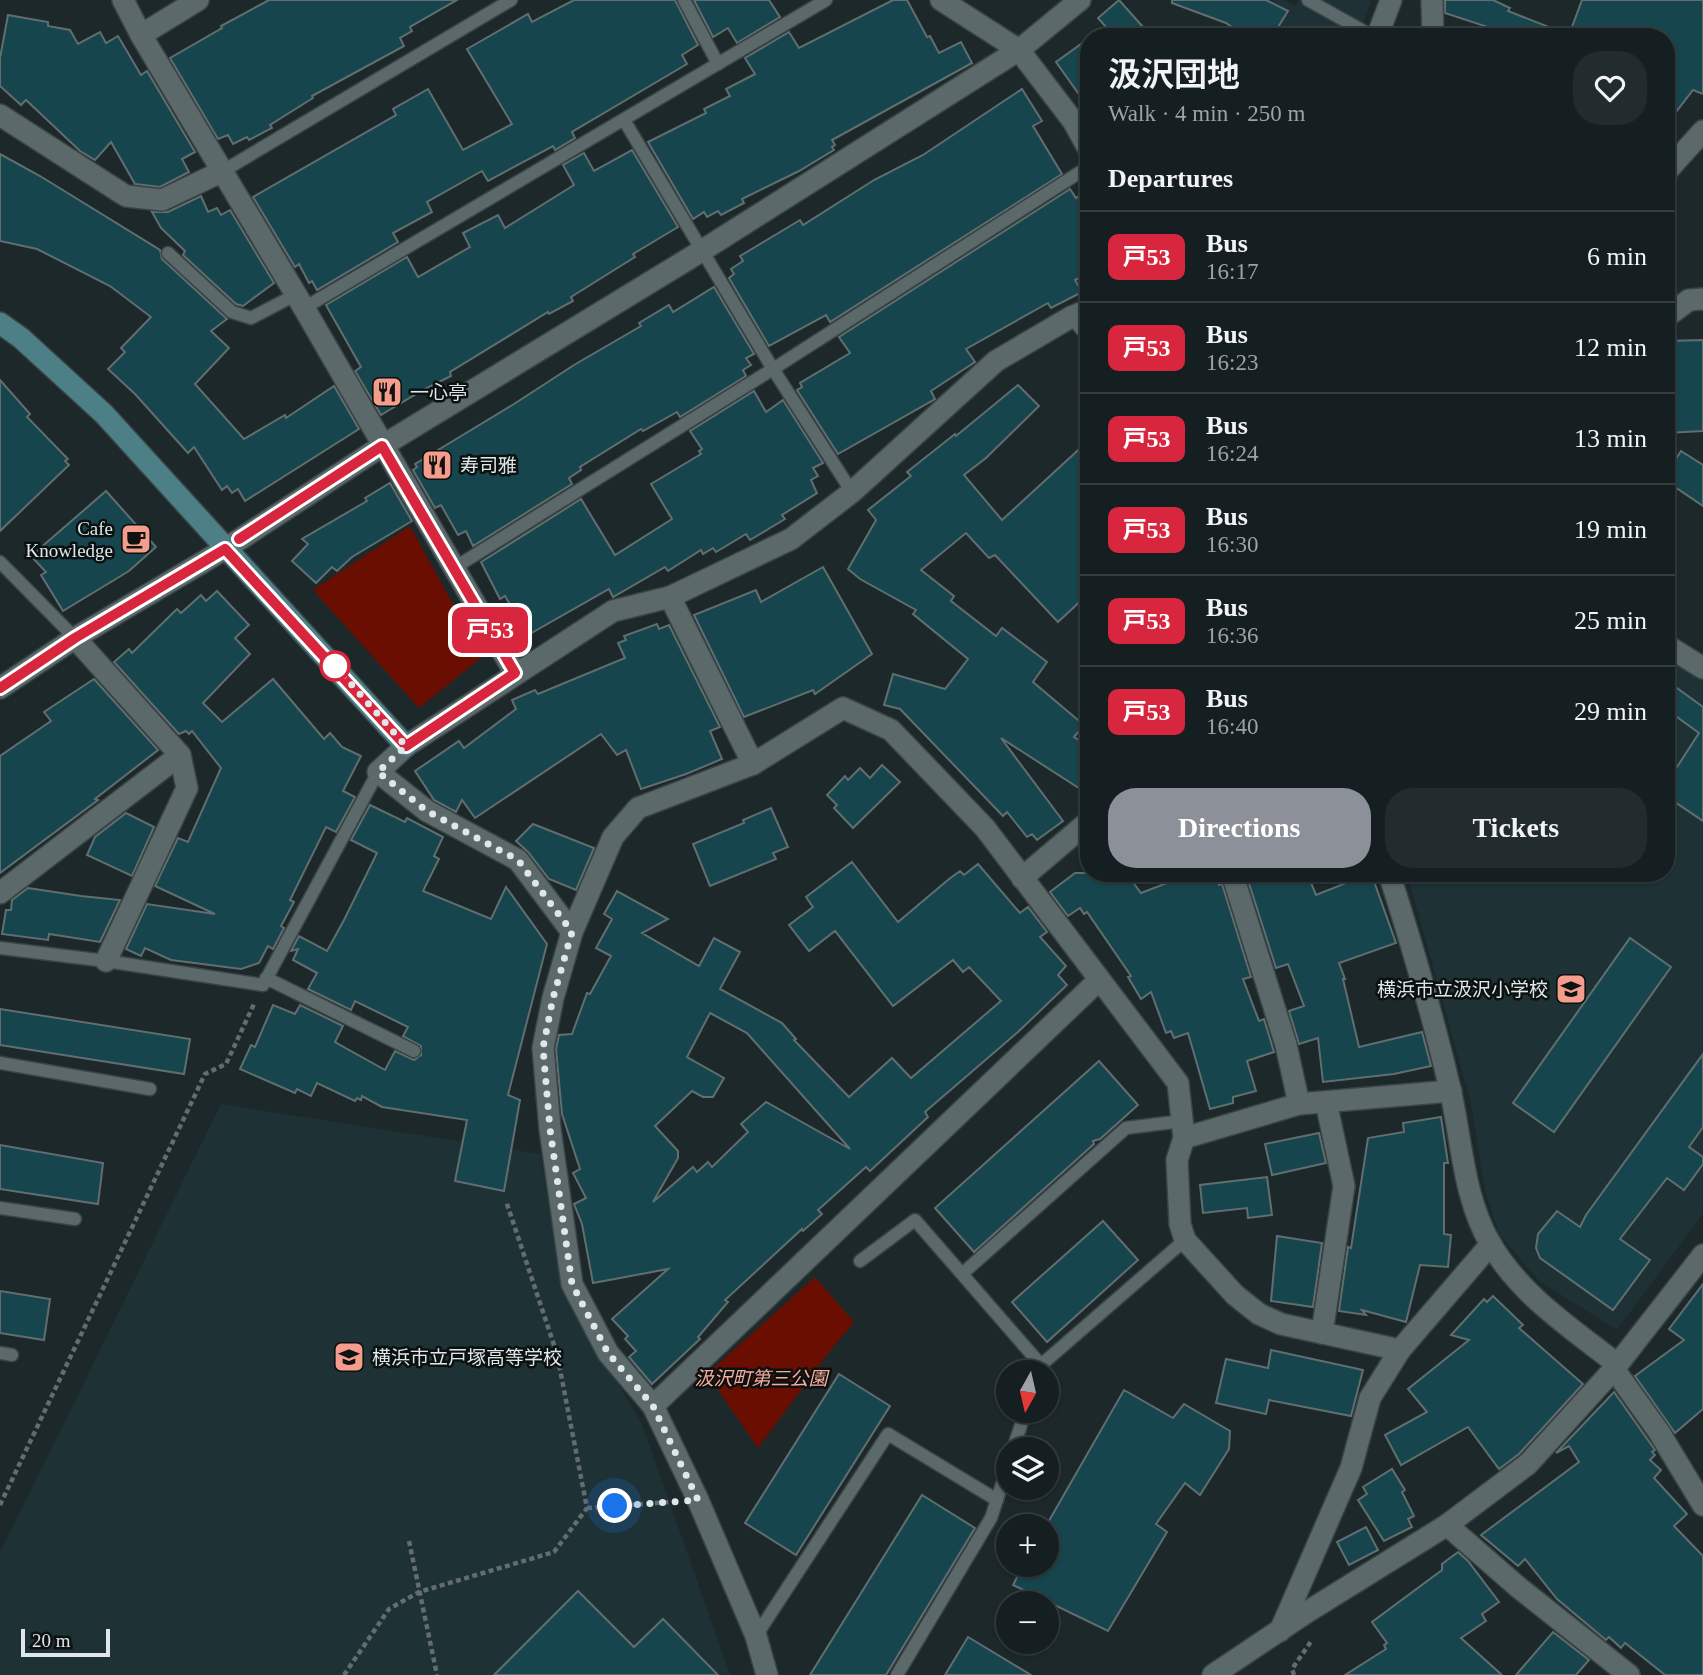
<!DOCTYPE html>
<html lang="en">
<head>
<meta charset="utf-8">
<style>
	body { margin:0; font-family:"Times New Roman","Noto Sans JP",serif; background:#222b2d; color:#f1f3f6; height:100vh; display:flex; flex-direction:column; font-size:26px; white-space:nowrap }
	* { box-sizing:border-box; margin:0 }
	p { font-size:23px; color:#9da2a5 }
	.icon { flex:none; width:38px; height:38px; fill:none; stroke:currentColor; stroke-width:2; stroke-linecap:round; stroke-linejoin:round }
	.map { position:relative; flex:1; overflow:hidden }
	.side { position:absolute; left:1080px; top:28px; width:595px; height:854px; display:flex; flex-direction:column; background:#151e20; border-radius:28px; box-shadow:0 2px 5px #0004,0 0 0 2px #343c3e }
	.side>* { flex:none }
	.badge { padding:0 14px; border-radius:10px; font-size:24px; line-height:46px }
	.needle { width:46px; rotate:188deg }
	.buttons { position:absolute; left:996px; top:1360px; display:grid; gap:14px }
	.buttons a { display:grid; place-items:center; width:63px; height:63px; border-radius:50%; background:#151e20; box-shadow:0 2px 5px #0004,0 0 0 2px #343c3e; font-size:35px }
	.scale { position:absolute; left:21px; bottom:18px; width:89px; box-sizing:border-box; padding-left:7px; border:4px solid #dfe7e8; border-top:0; font-size:19px; line-height:24px; white-space:nowrap; color:#dfe7e8; -webkit-text-stroke:5px #0b1010; paint-order:stroke }
	.you { position:absolute; width:35px; height:35px; margin:-18px; border:5px solid #fff; border-radius:50%; background:#1a73e8; box-shadow:0 0 0 10px #1a73e833 }
	.map>.badge { position:absolute; translate:-50% -50%; box-shadow:0 0 0 4px #fff }
	h2 { padding:0 28px; font-size:26px; line-height:63px }
	.round { display:grid; place-items:center; flex:none; width:74px; height:74px; border-radius:28px; background:#222b2d }
	.headline { display:flex; align-items:center; justify-content:space-between; height:119px; padding:0 28px }
	h1 { font-size:33px; font-weight:600; line-height:52px }
	.primary-button { display:flex; gap:14px; margin-top:auto; padding:14px 28px }
	.primary-button a { flex:1; height:80px; border-radius:28px; background:#8c9099; color:#fff; font-size:28px; font-weight:600; line-height:80px; text-align:center }
	.primary-button a+a { background:#222b2d; color:#f1f3f6 }
	ul { padding:0; list-style:none }
	li { display:flex; align-items:center; gap:21px; height:91px; padding:0 28px; border-top:2px solid #343c3e }
	li div { flex:1 }
	li b { display:block; font-size:26px }
	li em { font-style:normal }
	li .badge { min-width:77px; font-weight:700; text-align:center }
	.map>svg:first-child { display:block }
	.built { fill:#1e3235 }
	.park { fill:#6a0e01 }
	.building { fill:#17454d; stroke:#616e70; stroke-width:2; fill-rule:evenodd }
	.lines { fill:none; stroke-linecap:round; stroke-linejoin:round }
	.lane-casing { stroke:#3a4445; stroke-width:15 }
	.street-casing { stroke:#3a4445; stroke-width:24 }
	.secondary-casing { stroke:#3a4445; stroke-width:24 }
	.path { stroke:#636d6f; stroke-width:4.5; stroke-dasharray:5 3.5; stroke-linecap:butt }
	.lane { stroke:#5b696b; stroke-width:12 }
	.street { stroke:#5b696b; stroke-width:21 }
	.secondary { stroke:#4c7f86; stroke-width:21 }
	.line-casing { stroke:#fff; stroke-width:16 }
	.line { stroke:#d7263d; stroke-width:10 }
	.walk { stroke:#dfe7e8; stroke-width:7; stroke-dasharray:0 12.6 }
	.stop-dot { fill:#fff; stroke:#d7263d; stroke-width:3.5 }
	.labels { text-anchor:middle; stroke-width:5; stroke-linejoin:round; paint-order:stroke }
	.poi-label { font-size:19px; fill:#dfe7e8; stroke:#0b1010; text-anchor:start }
	.park-label { font-size:19px; font-style:italic; fill:#f9ab9c; stroke:#0b1010 }
</style>
</head>
<body>
<div class="map">
<svg width="1703" height="1675" viewBox="0 0 1703 1675">
	<rect width="100%" height="100%" fill="#1c282a"/>
	<g class="built">
		<path d="M1261,0H1284L1295,6L1299,0H1371L1359,37H1239Z"/>
		<path d="M1666,659L1703,681V1214L1617,1330L1539,1281L1499,1234L1485,1191L1471,1104L1407,873H1666Z"/>
		<path d="M221,1104L540,1154L563,1290L642,1424L730,1675H0V1553Z"/>
	</g>
	<g class="park">
		<path d="M410,526L482,657L419,708L313,590Z"/>
		<path d="M815,1277L854,1322L830,1351L758,1448L707,1374Z"/>
	</g>
	<g class="building">
		<path d="M269,0H457L410,27L412,31L400,38L404,46L312,96L313,98L270,125L272,128L249,140L247,137L233,144L228,135L218,139L170,58L222,28L221,26Z"/>
		<path d="M574,0H675L698,45L682,55L687,64L572,132L575,138L555,150L553,146L488,181L482,171L427,202L432,212L393,233L398,242L317,290L312,281L309,283L299,264L295,267L253,197L396,115L393,109L428,89L463,150L512,124L467,49L528,14L532,22Z"/>
		<path d="M694,0H769L780,17L737,43L728,28L713,37Z"/>
		<path d="M893,0H907L927,37L930,36L939,53L961,42L972,63L832,140L835,145L832,147L834,150L799,171L742,199L744,203L721,215L718,211L707,217L704,212L693,219L648,142L706,113L704,109L730,96L726,89L755,74L745,58L789,32L799,48Z"/>
		<path d="M1119,0L1152,37H1115L1098,18Z"/>
		<path d="M1172,0H1266L1288,11L1272,37H1247L1226,23L1172,3Z"/>
		<path d="M1445,0H1493L1510,8L1508,11L1569,35L1582,0H1703V94L1693,90L1666,125V37H1622L1613,34L1612,37H1513L1492,34L1494,29L1445,13Z"/>
		<path d="M8,15L48,22V26L70,30L78,44L100,32L106,43L118,36L141,75L147,71L195,152L182,159L189,172L160,187L135,184L111,142L95,160L80,151L26,100L21,105L0,86V58Z"/>
		<path d="M1088,39V107L1056,62Z"/>
		<path d="M1022,89L1042,121L1033,126L1062,174L830,322L826,315L769,346L729,278L734,274L731,269L743,261L740,256L800,220L803,225L874,180L923,155Z"/>
		<path d="M632,150L678,227L633,254L635,257L571,297L573,301L549,314L548,312L450,372L451,376L423,390L381,415L355,371L361,367L326,305L407,257L418,277L470,247L463,233L498,215L505,228L574,185L563,165L584,153L594,171Z"/>
		<path d="M0,154L40,176L160,250L162,259L227,319L211,331L229,348L195,384L244,439L285,415L286,418L334,386L359,429L245,501L238,489L232,493L227,486L222,490L194,447L188,453L135,394L108,369L125,352L121,348L151,317L110,286L37,249L0,241Z"/>
		<path d="M1070,189L1076,198L1079,196L1088,210V274L1075,280L1082,292L1051,308L1048,303L966,349L975,362L931,391L935,399L838,454L797,390L802,387L800,383L850,353L839,337Z"/>
		<path d="M201,196L208,212L217,208L221,215L230,210L274,283L243,306L236,304L183,255L185,251L161,228L152,212H168Z"/>
		<path d="M714,287L754,354L746,358L751,365L743,370L746,376L680,417L677,412L643,431L641,429L580,467L581,470L569,478L572,484L473,546L466,531L458,535L441,505L435,508L413,470L417,467L415,464L514,404L574,365L641,326L639,323L669,305L673,312Z"/>
		<path d="M1703,340V431L1666,433V341Z"/>
		<path d="M0,380L30,414L27,417L68,459L65,461L69,465L0,531Z"/>
		<path d="M1018,385L1039,406L986,458L964,475L1002,520L1088,441V594L1058,622L995,555L989,558L966,533L921,570L954,596L951,601L996,636L1002,628L1047,662L1033,682L1084,725L1074,737L1088,746V794L1001,738L1063,821L1037,840L1032,834L1027,837L1007,812L1003,816L900,709L884,705L893,674L945,689L968,659L913,614L916,610L860,579L848,569L876,520L868,510L911,476L907,472L955,434L956,436Z"/>
		<path d="M754,391L766,412L783,400L823,463L813,468L818,476L811,480L817,493L782,515L785,519L750,540L746,534L716,552L713,548L703,554L701,550L668,571L665,567L613,597L609,589L528,635L505,596L500,599L481,562L581,499L615,555L672,519L651,484L701,454L699,451L702,449L690,431Z"/>
		<path d="M1681,451L1703,465V506L1666,481V474Z"/>
		<path d="M390,483L412,521L352,557L337,571L332,567L316,583L292,561L308,544L302,539L367,501L365,498Z"/>
		<path d="M106,491L156,547L129,571L63,611L41,575L46,572L31,556Z"/>
		<path d="M823,567L872,654L815,694L813,690L744,717L694,615L756,590L761,602Z"/>
		<path d="M217,591L249,625L235,638L250,654L203,703L222,722L273,679L324,739L330,733L342,747L361,756L343,791L355,797L336,832L326,827L290,900L294,902L281,926L284,928L273,949L268,946L259,963L241,969L171,960L145,948L141,956L126,949L147,904L215,914L155,886L178,838L188,842L221,768L192,731L189,734L186,731L179,734L114,662L129,649L132,653L177,609L181,613L201,595L206,601Z"/>
		<path d="M657,624L659,629L669,625L720,727L710,731L722,759L686,774L641,789L626,750L617,755L601,734L475,818L462,800L456,812L434,800L415,771L459,741L464,748L516,709L512,700L535,690L538,694L625,658L618,643L626,640L624,636Z"/>
		<path d="M94,679L158,750L95,799L98,800L0,873V756L51,721L44,712Z"/>
		<path d="M1666,680L1703,707V821L1666,796V784L1699,733L1666,709Z"/>
		<path d="M882,765L900,782L853,828L834,808L837,805L827,795L845,776L848,780L860,768L870,778Z"/>
		<path d="M370,805L405,822L407,818L443,837L434,856L439,859L423,891L491,919L506,887L547,944L508,1095L520,1100L504,1191L455,1181L467,1120L382,1107L362,1096L361,1100L357,1098L355,1101L317,1083L311,1096L297,1089L295,1093L240,1069L251,1045L255,1047L273,1005L295,1014L300,1005L343,1026L335,1042L385,1070L395,1051L414,1060L421,1055V1046L403,1036L408,1027L355,1001L351,1010L308,989L317,973L293,960L298,949L291,951L299,936L327,951L344,920L377,853L351,840Z"/>
		<path d="M771,808L788,847L773,853L776,859L710,886L693,844L744,823L743,820Z"/>
		<path d="M126,813L154,827L132,876L87,855L95,837Z"/>
		<path d="M533,824L594,848L576,890L549,879L528,852L516,841Z"/>
		<path d="M852,862L898,922L949,879L960,871L964,875L978,864L1020,913L1028,907L1047,932L1040,937L1066,966L1058,975L1067,985L1018,1032L925,1112L928,1117L870,1171L866,1167L818,1210L822,1214L803,1231L802,1229L725,1300L728,1302L698,1337L700,1339L652,1384L629,1357L636,1351L625,1339L628,1336L612,1319L668,1269L593,1283L582,1224L574,1204L586,1198L573,1173L580,1169L562,1114L556,1049L559,1035L572,1034L587,993L590,994L611,956L596,948L612,919L604,914L617,891L668,919L642,933L699,966L714,938L740,952L720,989L782,1023L796,1039L794,1040L849,1097L892,1058L911,1078L1001,1001L969,967L963,972L953,960L893,1006L835,931L809,951L789,925L813,907L806,897ZM710,1013L747,1033L850,1149L766,1102L741,1124L748,1132L712,1167L708,1162L697,1172L693,1167L653,1202L678,1158V1151L655,1126L692,1091L703,1097H713L724,1078L687,1057Z"/>
		<path d="M1075,873H1126L1141,893L1193,873H1214L1219,885L1222,884L1251,977L1243,979L1259,1021L1264,1019L1274,1052L1247,1061L1256,1091L1233,1097V1103L1210,1109L1188,1033L1174,1038L1171,1031L1166,1033L1151,992L1141,999L1128,977L1131,976L1087,912L1084,914L1080,908L1068,916L1050,892Z"/>
		<path d="M1249,873H1307L1316,895L1371,873L1396,943L1339,963L1345,979H1343L1359,1047L1422,1032L1431,1066L1394,1074L1323,1082L1318,1038L1299,1044L1289,1011L1304,1006L1288,964L1276,968L1246,874Z"/>
		<path d="M28,888L81,896L120,900L100,942L49,934L48,940L2,934L6,910H11L12,900Z"/>
		<path d="M1630,938L1671,967L1554,1132L1513,1103Z"/>
		<path d="M0,1009L190,1039L184,1074L0,1045Z"/>
		<path d="M1703,1054V1127L1689,1147L1703,1157V1164L1684,1190L1667,1178L1620,1239L1650,1260L1613,1310L1540,1258L1536,1248L1538,1234L1557,1211L1580,1227L1586,1215Z"/>
		<path d="M1099,1061L1138,1105L1100,1139L1093,1141L1094,1144L974,1252L935,1208Z"/>
		<path d="M1441,1117L1448,1163H1444V1234L1451,1235L1448,1267L1420,1265L1406,1322L1362,1310L1366,1315L1339,1311L1348,1247L1351,1248L1368,1138L1404,1132L1403,1123Z"/>
		<path d="M1319,1133L1326,1163L1272,1175L1265,1144Z"/>
		<path d="M0,1145L103,1163L98,1204L0,1189Z"/>
		<path d="M1267,1177L1272,1215L1248,1218L1247,1208L1203,1213L1200,1185Z"/>
		<path d="M1103,1221L1138,1260L1047,1342L1012,1302Z"/>
		<path d="M1277,1236L1322,1243L1313,1307L1271,1301Z"/>
		<path d="M1703,1284V1409L1675,1433L1635,1376L1684,1340L1669,1329Z"/>
		<path d="M0,1291L50,1299L44,1340L0,1333Z"/>
		<path d="M1493,1296L1523,1325L1519,1328L1583,1384L1519,1454L1499,1469L1468,1427L1401,1465L1385,1435L1427,1412L1408,1389L1469,1340L1451,1335L1484,1299L1487,1302Z"/>
		<path d="M1271,1350L1363,1370L1351,1416L1269,1400L1266,1414L1216,1403L1226,1359L1268,1368Z"/>
		<path d="M839,1374L890,1406L796,1555L745,1523Z"/>
		<path d="M1124,1390L1173,1418L1184,1404L1230,1431L1229,1449L1200,1495L1185,1483L1156,1524L1167,1532L1108,1631L1013,1585L1024,1564H1046V1526Z"/>
		<path d="M1614,1392L1655,1450L1652,1452L1655,1455L1650,1460L1661,1470L1654,1478L1687,1514L1674,1526L1703,1556V1675H1665L1625,1643L1621,1648L1609,1637L1606,1640L1557,1599L1525,1559L1518,1566L1481,1535L1579,1462L1569,1446L1556,1453Z"/>
		<path d="M1392,1469L1405,1490L1402,1492L1414,1516L1408,1519L1412,1527L1384,1541L1358,1500L1367,1494L1363,1487Z"/>
		<path d="M922,1495L975,1528L886,1675H810Z"/>
		<path d="M1366,1527L1378,1550L1349,1565L1337,1542Z"/>
		<path d="M1458,1552L1468,1561L1499,1602L1482,1614L1486,1621L1461,1638L1502,1675H1345L1386,1649L1384,1645L1387,1643L1372,1622L1442,1570V1564Z"/>
		<path d="M578,1591L634,1647L663,1619L718,1675H494Z"/>
		<path d="M1553,1632L1589,1660L1576,1675H1516Z"/>
		<path d="M968,1637L1031,1675H945Z"/>
	</g>
	<g class="lines">
		<g class="lane-casing">
			<g id="lane">
				<path d="M684,0L718,64"/>
				<path d="M1308,0L1374,37"/>
				<path d="M624,120L773,369L852,492"/>
				<path d="M223,171L511,0"/>
				<path d="M168,253L232,312L251,318L295,295"/>
				<path d="M304,308L826,0"/>
				<path d="M1071,317L1088,337"/>
				<path d="M0,562L75,638"/>
				<path d="M454,568L773,369L1088,167"/>
				<path d="M0,948L106,961L263,985L378,772"/>
				<path d="M266,978L414,1051"/>
				<path d="M0,1063L150,1089"/>
				<path d="M0,1208L75,1219"/>
				<path d="M860,1261L915,1220L1041,1365"/>
				<path d="M962,1274L1126,1128L1182,1121"/>
				<path d="M0,1353L12,1355"/>
				<path d="M1039,1372L1041,1365L1185,1240"/>
				<path d="M1013,1449L1026,1410"/>
				<path d="M756,1636L888,1434L997,1500"/>
				<path d="M897,1675L991,1518L1008,1466"/>
			</g>
		</g>
		<g class="street-casing">
			<g id="street">
				<path d="M123,0L141,35L304,308L515,673"/>
				<path d="M941,0L1019,50L1073,121L1088,148"/>
				<path d="M1432,0L1433,37"/>
				<path d="M141,35L198,0"/>
				<path d="M1377,37L1391,0"/>
				<path d="M0,115L126,196L162,200L223,171"/>
				<path d="M1666,172L1703,131"/>
				<path d="M1666,317L1689,300L1703,299"/>
				<path d="M670,597L753,764L843,708L891,730L985,828L1178,1083L1184,1138L1299,1104L1451,1091"/>
				<path d="M75,638L180,755L187,788L106,961"/>
				<path d="M1666,645L1703,668"/>
				<path d="M0,688L75,638L225,549L382,446L703,250L1019,50L1080,0"/>
				<path d="M1232,873L1286,1045L1299,1104"/>
				<path d="M1389,873C1412,945 1433,1016 1450,1089C1462,1141 1463,1196 1490,1243C1520,1295 1571,1328 1617,1364"/>
				<path d="M1022,878L1088,822"/>
				<path d="M0,893L180,755"/>
				<path d="M572,932L613,837L638,808L753,764"/>
				<path d="M1184,1138L1177,1160L1180,1224L1185,1240L1235,1295L1259,1314L1281,1324L1400,1350"/>
				<path d="M1322,1333L1344,1186L1326,1102"/>
				<path d="M1614,1369L1659,1432L1703,1505"/>
				<path d="M653,1406L1099,980"/>
				<path d="M1447,1525L1518,1587L1629,1675"/>
				<path d="M1280,1631L1351,1468L1370,1398L1400,1350L1491,1244"/>
				<path d="M767,1675L756,1636L698,1500L653,1406L608,1353L572,1284L550,1129L543,1048L553,998L572,932L518,860L427,811L378,772L406,746L613,611L670,597L791,539L852,492L996,361L1071,317L1088,310"/>
				<path d="M1213,1675L1307,1612L1447,1525L1528,1464L1614,1369L1703,1255"/>
			</g>
		</g>
		<g class="secondary-casing">
			<path id="secondary" d="M0,323L21,338L104,414L406,746"/>
		</g>
		<g class="path">
			<path d="M0,1505L205,1074L226,1064L254,1004"/>
			<path d="M587,1508L670,1502"/>
			<path d="M409,1541L437,1675"/>
			<path d="M344,1675L389,1609L419,1592L554,1552L587,1508L557,1354L506,1201"/>
			<path d="M1294,1675L1292,1669L1312,1640"/>
		</g>
		<use href="#lane" class="lane"/>
		<use href="#street" class="street"/>
		<use href="#secondary" class="secondary"/>
	</g>
	<g class="lines">
		<g class="line-casing">
			<path id="line" d="M0,688L75,638L225,549L406,746L515,673L382,446L239,539"/>
		</g>
		<use href="#line" class="line"/>
		<path class="walk" d="M335,666L406,746L378,772L427,811L518,860L572,932L553,998L543,1048L550,1129L572,1284L608,1353L653,1406L698,1500L615,1506"/>
	</g>
	<defs>
		<g id="restaurant-square" transform="scale(1.575)"><rect x="-9" y="-9" width="18" height="18" rx="4" fill="#f49d8c" stroke="#0b1010"/><path d="M-5-6h1v4h1v-4h1v4h1v-4h1v5L-1.5 .5V6h-2V.5L-5-1ZM5-6V6H3V1.5H1.5Q1.5-4 5-6Z" fill="#111"/></g>
		<g id="cafe-square" transform="scale(1.575)"><rect x="-9" y="-9" width="18" height="18" rx="4" fill="#f49d8c" stroke="#0b1010"/><path d="M-5.5-4.5H6V0H3Q3 3.5 0 3.5H-2.5Q-5.5 3.5-5.5 0ZM3-3.2v2h1.7v-2ZM-6 4.5H4V6H-6Z" fill="#111"/></g>
		<g id="school-square" transform="scale(1.575)"><rect x="-9" y="-9" width="18" height="18" rx="4" fill="#f49d8c" stroke="#0b1010"/><path d="M0-5L7-2L0 1L-7-2ZM-4 1L0 2.5L4 1V4Q0 6-4 4Z" fill="#111"/></g>
	</defs>
	<g fill-rule="evenodd">
		<use href="#restaurant-square" x="387" y="392"/>
		<use href="#restaurant-square" x="437" y="465"/>
		<use href="#cafe-square" x="136" y="539"/>
		<use href="#school-square" x="1571" y="989"/>
		<use href="#school-square" x="349" y="1357"/>
	</g>
	<circle class="stop-dot" cx="335" cy="666" r="14"/>
	<g class="labels">
		<g class="poi-label">
			<text x="410" y="399">一心亭</text>
			<text x="460" y="472">寿司雅</text>
			<text x="113" y="535" text-anchor="end">Cafe<tspan x="113" dy="22">Knowledge</tspan></text>
			<text x="1548" y="996" text-anchor="end">横浜市立汲沢小学校</text>
			<text x="372" y="1364">横浜市立戸塚高等学校</text>
		</g>
		<g class="park-label">
			<text x="761" y="1385">汲沢町第三公園</text>
		</g>
	</g>
</svg>
<div class="buttons">
<a><svg class="needle" viewBox="-14 -14 28 28"><path d="M0-13l5 13h-10z" fill="#e53935"/><path d="M0 13l5-13h-10z" fill="#9da2a5"/></svg></a>
<a><svg class="icon" aria-label="layers" viewBox="0 0 24 24"><path d="M12 4l9 5-9 5-9-5zM3 14l9 5 9-5"/></svg></a>
<a>+</a>
<a>−</a>
</div>
<div class="scale">20 m</div>
<div class="you" style="left:615px;top:1506px"></div>
<b class="badge" style="left:490px;top:630px;background:#d7263d;color:#fff">戸53</b>
<section class="side">
<div class="headline"><div><h1>汲沢団地</h1><p>Walk · 4 min · 250 m</p></div><a class="round"><svg class="icon" aria-label="heart" viewBox="0 0 24 24"><path d="M12 20l-8-8c-3-5 5-10 8-4 3-6 11-1 8 4z"/></svg></a></div>
<h2>Departures</h2>
<ul>
<li><span class="badge" style="background:#d7263d;color:#fff">戸53</span><div><b>Bus</b><p>16:17</p></div><em>6 min</em></li>
<li><span class="badge" style="background:#d7263d;color:#fff">戸53</span><div><b>Bus</b><p>16:23</p></div><em>12 min</em></li>
<li><span class="badge" style="background:#d7263d;color:#fff">戸53</span><div><b>Bus</b><p>16:24</p></div><em>13 min</em></li>
<li><span class="badge" style="background:#d7263d;color:#fff">戸53</span><div><b>Bus</b><p>16:30</p></div><em>19 min</em></li>
<li><span class="badge" style="background:#d7263d;color:#fff">戸53</span><div><b>Bus</b><p>16:36</p></div><em>25 min</em></li>
<li><span class="badge" style="background:#d7263d;color:#fff">戸53</span><div><b>Bus</b><p>16:40</p></div><em>29 min</em></li>
</ul>
<div class="primary-button"><a>Directions</a><a>Tickets</a></div>
</section>
</div>
</body>
</html>
